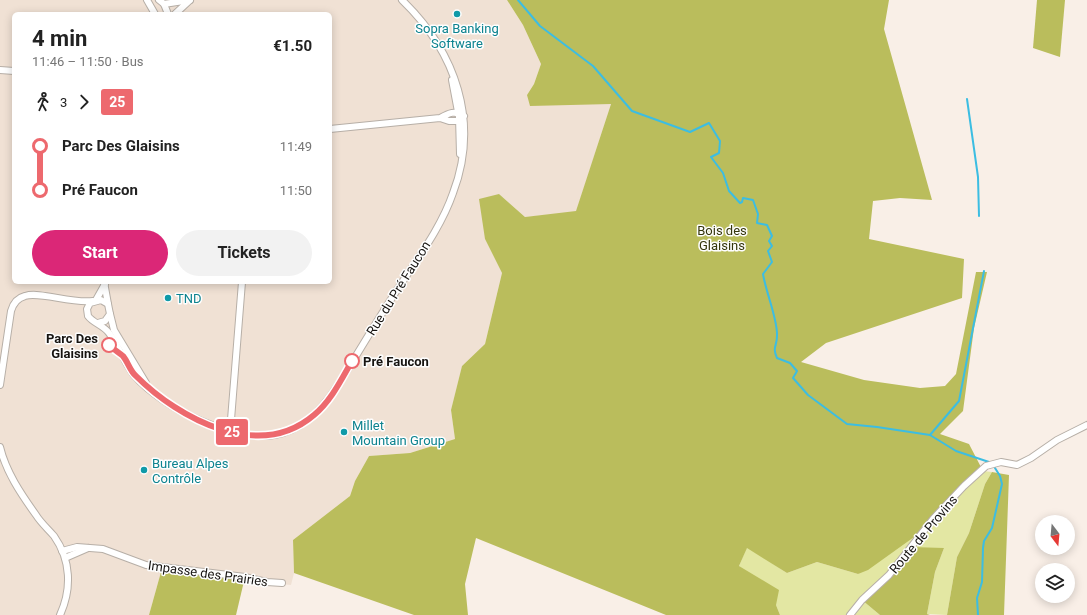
<!DOCTYPE html>
<html lang="en">
<head>
<meta charset="utf-8">
<style>
	body { margin:0; font-family:Roboto,sans-serif; background:#f2f2f2; color:#222; height:100vh; display:flex; flex-direction:column; font-size:15px; white-space:nowrap }
	* { box-sizing:border-box; margin:0 }
	p { font-size:13px; color:#767676 }
	.icon { flex:none; width:22px; height:22px; fill:none; stroke:currentColor; stroke-width:2; stroke-linecap:round; stroke-linejoin:round }
	.map { position:relative; flex:1; overflow:hidden }
	.side { position:absolute; left:12px; top:12px; width:320px; height:272px; display:flex; flex-direction:column; background:#fff; border-radius:6px; box-shadow:0 2px 10px #0003 }
	.side>* { flex:none }
	.badge { padding:0 8px; border-radius:3px; font-size:14px; line-height:26px }
	.needle { width:26px; rotate:164deg }
	.fabs { position:absolute; left:1035px; top:515px; display:grid; gap:8px }
	.fabs a { display:grid; place-items:center; width:40px; height:40px; border-radius:50%; background:#fff; box-shadow:0 2px 10px #0003; font-size:20px }
	.map>.badge { position:absolute; translate:-50% -50%; box-shadow:0 0 0 2px #fff }
	.legs { display:flex; align-items:center; gap:6px; height:44px; padding:0 20px; font-size:13px }
	.legs p { margin-inline-start:auto }
	.overview { display:flex; align-items:center; justify-content:space-between; height:68px; padding:0 20px }
	h1 { font-size:22px; font-weight:700; line-height:30px }
	.cta { display:flex; gap:8px; margin-top:auto; padding:8px 20px }
	.cta a { flex:1; height:46px; border-radius:24px; background:#db2777; color:#fff; font-size:16px; font-weight:700; line-height:46px; text-align:center }
	.cta a+a { background:#f2f2f2; color:#222 }
	ul { padding:0 20px; list-style:none }
	li { display:flex; align-items:center; gap:14px; height:44px; font-size:15px }
	li i { display:grid; place-items:center; width:6px; height:100%; margin:0 5px; background:currentColor }
	li i::after { content:''; width:10px; height:10px; margin:-5px; border:3px solid; border-radius:50%; background:#fff }
	li p { margin-inline-start:auto }
	li:first-child i { background:linear-gradient(#0000 50%,currentColor 0) }
	li:last-child i { background:linear-gradient(currentColor 50%,#0000 0) }
	.map>svg:first-child { display:block }
	.built { fill:#f0e1d4; fill-rule:evenodd }
	.green { fill:#e3e7a3 }
	.forest { fill:#babd5c }
	.lines { fill:none; stroke-linecap:round; stroke-linejoin:round }
	.stream { stroke:#3cbde2; stroke-width:2 }
	.minor-casing { stroke:#b7afa7; stroke-width:8 }
	.minor { stroke:#fff; stroke-width:6 }
	.line-1-casing { stroke:#fff; stroke-width:9 }
	.line-1 { stroke:#ed696e; stroke-width:6 }
	.culture-dot { fill:#0f9aa8; stroke:#fefefe; stroke-width:1.5 }
	.stop-1-dot { fill:#fff; stroke:#ed696e; stroke-width:2 }
	.labels { text-anchor:middle; stroke-width:3; stroke-linejoin:round; paint-order:stroke }
	.culture-label { font-size:13px; fill:#0d838f; stroke:#fefefe; text-anchor:start }
	.park-label { font-size:13px; fill:#35360c; stroke:#fefefe }
	.street-label { font-size:13px; fill:#171411; stroke:#fefefe }
	.stop-label { font-size:13px; font-weight:bold; fill:#171411; stroke:#fefefe; text-anchor:end }
</style>
</head>
<body>
<div class="map">
<svg width="1087" height="615" viewBox="0 0 1087 615">
	<rect width="100%" height="100%" fill="#f9efe7"/>
	<path class="built" d="M0,0H507L523,25L541,64L534,84L527,95L611,104L576,212L525,217L499,194L485,239L502,273L485,344L462,366L451,410L455,439L410,453L369,456L355,481L350,496L293,540L294,573L291,585L161,572L149,615H0ZM14,14H330V282H14Z"/>
	<path class="green" d="M983,471L992,472L985,484L969,533L957,557L947,615L927,614L935,572L944,548L862,600L880,615H780L776,605L739,566L747,547L787,573L817,562L858,574Z"/>
	<g class="forest">
		<path d="M507,0H889L884,29L932,200L900,198L873,201L869,239L964,259L962,298L826,343L801,362L864,380L920,388L945,386L956,374L976,272H987L974,328L963,411L940,434L969,444L983,471L921,532L868,570L858,574L817,562L787,573L747,548L739,566L779,590L776,605L780,615H666L476,538L465,584L468,615H414L294,573L293,540L350,496L355,481L369,456L410,453L455,439L451,410L462,366L485,344L502,273L485,239L479,199L499,194L525,217L576,211L611,104L530,106L527,95L534,84L541,64L523,25Z"/>
		<path d="M1037,0H1065L1060,57L1033,48Z"/>
		<path d="M992,472L1009,475L1004,615H947L957,557L969,533L985,484Z"/>
		<path d="M911,547L944,548L935,572L927,614L930,615H880L862,600Z"/>
		<path d="M161,572L245,577L236,615H149Z"/>
	</g>
	<g class="lines">
		<g class="stream">
			<path d="M518,0L540,26L593,66L632,111L690,132L709,123L720,141L719,153L711,157L723,173L729,191L740,203L742,202L743,198L753,200L758,214L757,223L767,225L772,236L769,241L772,246L768,251L772,262L763,274C766,293 778,320 777,336C777,346 772,347 777,358L790,363L797,371L793,378L808,395L847,424L877,427L930,435L956,451L989,462"/>
			<path d="M967,99L978,177L979,216"/>
			<path d="M930,435L959,401L984,271"/>
			<path d="M978,615L977,598L982,582L983,548L984,541L992,528L1002,484L1000,476L995,468"/>
		</g>
		<g class="minor-casing">
			<g id="minor">
				<path d="M147,0L155,14"/>
				<path d="M159,0L164,4L168,14"/>
				<path d="M164,4L190,0"/>
				<path d="M175,14L190,0"/>
				<path d="M0,70L14,71"/>
				<path d="M452,80L459,117L460,154"/>
				<path d="M330,129L440,118C449,113 455,110 464,116L459,121H449L440,118"/>
				<path d="M104,282L108,304"/>
				<path d="M96,300L105,284"/>
				<path d="M110,314L114,330L146,383"/>
				<path d="M98,323L105,321L110,314L108,304L101,300L90,303L87,309L88,316C93,323 103,325 109,333C119,346 124,362 134,375C149,393 178,411 199,420C257,445 299,445 336,388C357,355 376,322 397,290C417,259 441,228 453,193C480,122 456,52 402,0"/>
				<path d="M0,385L11,311C13,304 17,298 25,296C40,291 71,304 93,301"/>
				<path d="M230,432L242,282"/>
				<path d="M0,447C6,472 21,494 36,515C41,523 48,529 54,536C71,560 72,589 60,615"/>
				<path d="M62,551L77,547L103,549L146,565L245,577L267,582L282,583"/>
				<path d="M65,558L88,548"/>
				<path d="M850,615L862,600L889,575L933,519L964,486L986,466L1001,462L1017,465L1031,458L1057,440L1087,425"/>
			</g>
		</g>
		<use href="#minor" class="minor"/>
	</g>
	<g class="lines">
		<g class="line-1-casing">
			<path id="line-1" d="M109,345C113,349 118,352 123,356C128,362 130,371 136,376C179,419 259,462 314,415C331,401 341,380 352,361"/>
		</g>
		<use href="#line-1" class="line-1"/>
	</g>
	<g class="culture-dot">
		<circle cx="457" cy="14" r="4"/>
		<circle cx="168" cy="298" r="4"/>
		<circle cx="344" cy="432" r="4"/>
		<circle cx="144" cy="470" r="4"/>
	</g>
	<g class="stop-1-dot">
		<circle cx="109" cy="345" r="7"/>
		<circle cx="352" cy="361" r="7"/>
	</g>
	<g class="labels">
		<g class="culture-label">
			<text x="457" y="33" text-anchor="middle">Sopra Banking<tspan x="457" dy="15">Software</tspan></text>
			<text x="176" y="303">TND</text>
			<text x="352" y="430">Millet<tspan x="352" dy="15">Mountain Group</tspan></text>
			<text x="152" y="468">Bureau Alpes<tspan x="152" dy="15">Contrôle</tspan></text>
		</g>
		<g class="park-label">
			<text x="722" y="235">Bois des<tspan x="722" dy="15">Glaisins</tspan></text>
		</g>
		<g class="street-label">
			<text transform="translate(398 288) rotate(-58)" y="5">Rue du Pré Faucon</text>
			<text transform="translate(923 534) rotate(-50)" y="5">Route de Provins</text>
			<text transform="translate(208 573) rotate(8)" y="5">Impasse des Prairies</text>
		</g>
		<g class="stop-label">
			<text x="98" y="343">Parc Des<tspan x="98" dy="15">Glaisins</tspan></text>
			<text x="363" y="366" text-anchor="start">Pré Faucon</text>
		</g>
	</g>
</svg>
<div class="fabs">
<a><svg class="needle" viewBox="-14 -14 28 28"><path d="M0-13l5 13h-10z" fill="#e53935"/><path d="M0 13l5-13h-10z" fill="#767676"/></svg></a>
<a><svg class="icon" aria-label="layers" viewBox="0 0 24 24"><path d="M12 4l9 5-9 5-9-5zM3 14l9 5 9-5"/></svg></a>
</div>
<b class="badge" style="left:232px;top:432px;background:#ed696e;color:#fff">25</b>
<section class="side">
<div class="overview"><div><h1>4 min</h1><p>11:46 – 11:50 · Bus</p></div><b>€1.50</b></div>
<div class="legs"><svg class="icon" aria-label="walk" viewBox="0 0 24 24"><circle cx="13" cy="4" r="2"/><path d="M13 8l-2 6 4 7M11 14l-3 7M7 12l3-4h3l4 4"/></svg>3<svg class="icon" aria-label="forward" viewBox="0 0 24 24"><path d="M9 5l7 7-7 7"/></svg><b class="badge" style="background:#ed696e;color:#fff">25</b></div>
<ul>
<li><i style="color:#ed696e"></i><b>Parc Des Glaisins</b><p>11:49</p></li>
<li><i style="color:#ed696e"></i><b>Pré Faucon</b><p>11:50</p></li>
</ul>
<div class="cta"><a>Start</a><a>Tickets</a></div>
</section>
</div>
</body>
</html>
